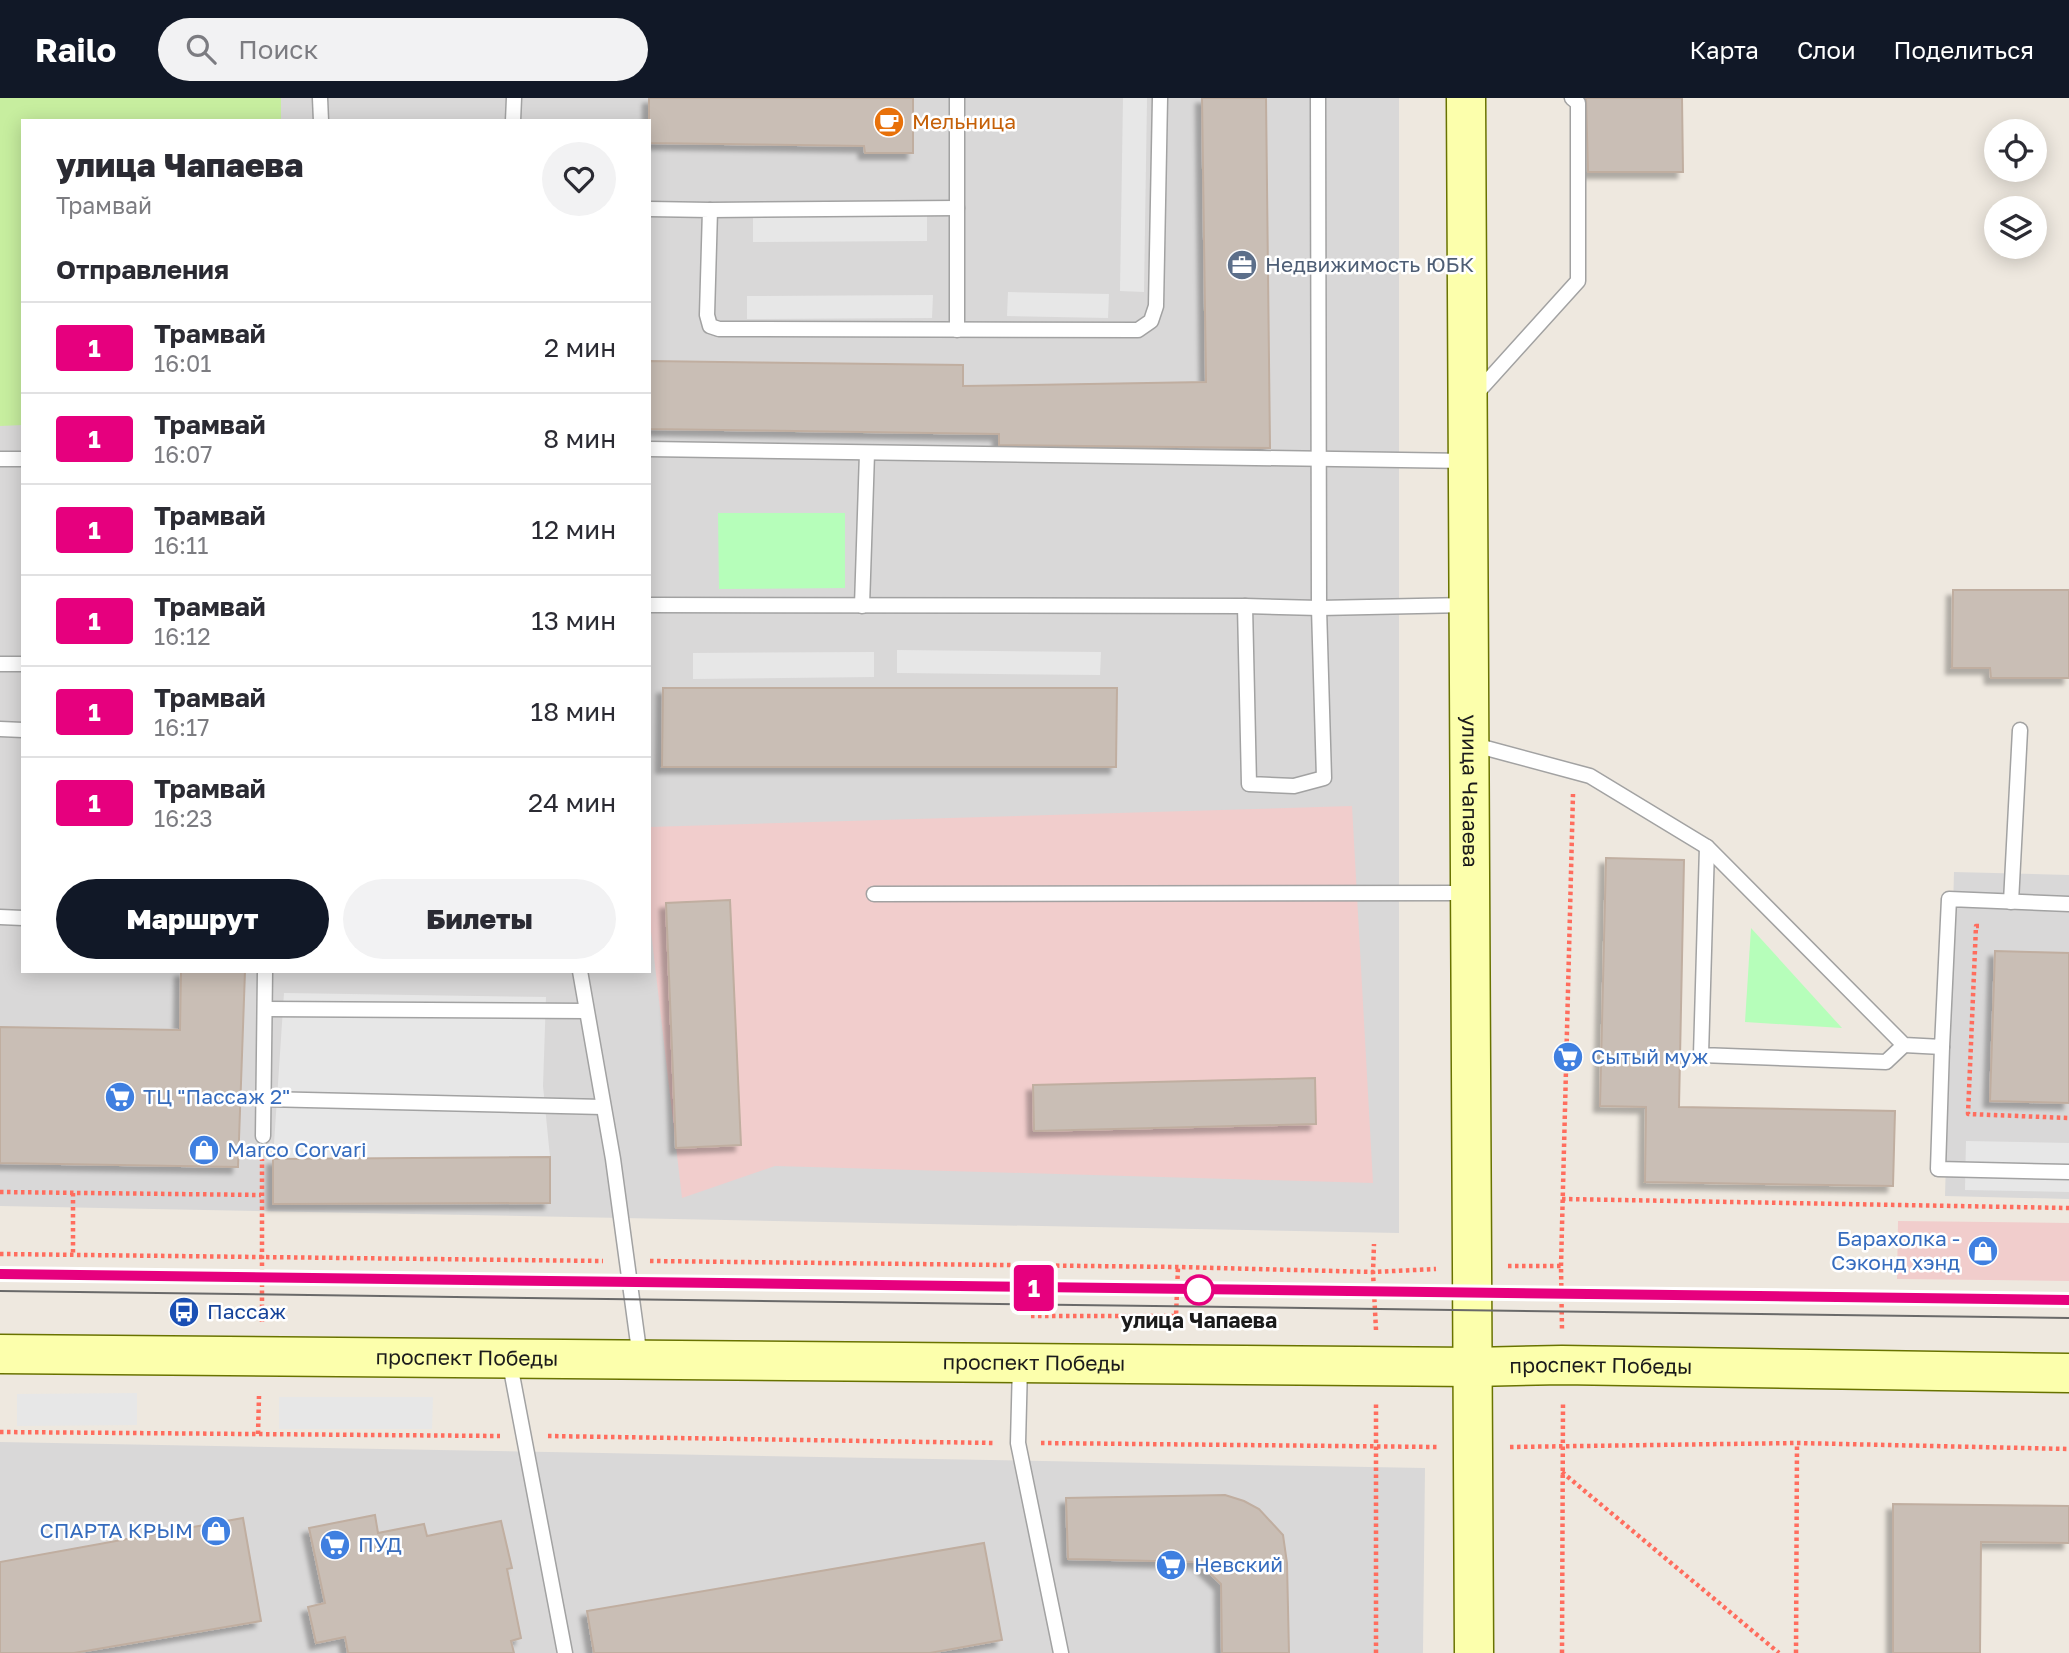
<!DOCTYPE html>
<html lang="ru">
<head>
<meta charset="utf-8">
<style>
	body { margin:0; font-family:"Golos Text",sans-serif; background:#f2f2f3; color:#2b2b33; height:100vh; display:flex; flex-direction:column; font-size:26px; white-space:nowrap }
	* { box-sizing:border-box; margin:0 }
	p { font-size:23px; color:#7c7c81 }
	.icon { flex:none; width:38px; height:38px; fill:none; stroke:currentColor; stroke-width:2; stroke-linecap:round; stroke-linejoin:round }
	.map { position:relative; flex:1; overflow:hidden }
	.sheet { position:absolute; left:21px; top:21px; width:630px; height:854px; display:flex; flex-direction:column; background:#fff; border-radius:0px; box-shadow:0 4px 18px #0003 }
	.sheet>* { flex:none }
	.badge { padding:0 14px; border-radius:5px; font-size:24px; line-height:46px }
	.controls { position:absolute; left:1984px; top:21px; display:grid; gap:14px }
	.controls a { display:grid; place-items:center; width:63px; height:63px; border-radius:50%; background:#fff; box-shadow:0 4px 18px #0003; font-size:35px }
	.map>.badge { position:absolute; translate:-50% -50%; box-shadow:0 0 0 4px #fff }
	h2 { padding:0 35px; font-size:26px; line-height:63px }
	.round { display:grid; place-items:center; flex:none; width:74px; height:74px; border-radius:37px; background:#f2f2f3 }
	.overview { display:flex; align-items:center; justify-content:space-between; height:119px; padding:0 35px }
	h1 { font-size:33px; font-weight:800; line-height:52px }
	.button { display:flex; gap:14px; margin-top:auto; padding:14px 35px }
	.button a { flex:1; height:80px; border-radius:42px; background:#111827; color:#fff; font-size:28px; font-weight:800; line-height:80px; text-align:center }
	.button a+a { background:#f2f2f3; color:#2b2b33 }
	ul { padding:0; list-style:none }
	li { display:flex; align-items:center; gap:21px; height:91px; padding:0 35px; border-top:2px solid #e1e1e2 }
	li div { flex:1 }
	li b { display:block; font-size:26px }
	li em { font-style:normal }
	li .badge { min-width:77px; font-weight:700; text-align:center }
	header { display:flex; align-items:center; gap:42px; box-sizing:border-box; height:98px; padding:0 35px; background:#111827; color:#fff }
	header strong { font-size:33px }
	nav { display:flex; gap:38px; margin-inline-start:auto; font-size:24px }
	.search { width:490px; height:63px; background:#f2f2f3; display:flex; align-items:center; gap:18px; box-sizing:border-box; padding:0 24px; border-radius:38px; color:#7c7c81; font-size:26px }
	.map>svg:first-child { display:block }
	.residential { fill:#d9d8d8; fill-rule:evenodd }
	.commercial { fill:#f1cdcc }
	.grass { fill:#c7ee9f }
	.park { fill:#b6feba }
	.parking { fill:#e7e7e7 }
	.building { fill:#c9beb5; stroke:#c0aea0; stroke-width:2; filter:url(#shadow) }
	.lines { fill:none; stroke-linecap:round; stroke-linejoin:round }
	.lane-casing { stroke:#a2a2a2; stroke-width:17 }
	.secondary-casing { stroke:#697300; stroke-width:41 }
	.path { stroke:#ff6d5e; stroke-width:4.5; stroke-dasharray:3.5 3.5; stroke-linecap:butt }
	.lane { stroke:#fff; stroke-width:14 }
	.secondary { stroke:#fcffac; stroke-width:38 }
	.tram { stroke:#696969; stroke-width:2 }
	.line-casing { stroke:#fff; stroke-width:16 }
	.line { stroke:#e6007e; stroke-width:10 }
	.stop-dot { fill:#fff; stroke:#e6007e; stroke-width:3.5 }
	.labels { text-anchor:middle; stroke-width:5; stroke-linejoin:round; paint-order:stroke }
	.food-label { font-size:21px; fill:#c56008; stroke:#fff; text-anchor:start }
	.service-label { font-size:21px; fill:#4e5e75; stroke:#fff; text-anchor:start }
	.street-label { font-size:21px; fill:#1b1b1b; stroke:#fff }
	.shop-label { font-size:21px; fill:#366cbe; stroke:#fff; text-anchor:start }
	.transit-label { font-size:21px; fill:#164399; stroke:#fff; text-anchor:start }
	.stop-label { font-size:21px; font-weight:bold; fill:#1b1b1b; stroke:#fff }
</style>
</head>
<body>
<header>
<strong>Railo</strong>
<div class="search"><svg class="icon" aria-label="search" viewBox="0 0 24 24"><circle cx="10" cy="10" r="6"/><path d="M15 15l6 6"/></svg>Поиск</div>
<nav><a>Карта</a><a>Слои</a><a>Поделиться</a></nav>
</header>
<div class="map">
<svg width="2069" height="1555" viewBox="0 0 2069 1555">
	<defs>
		<filter id="shadow"><feDropShadow dx="-6" dy="6" stdDeviation="2" flood-color="#0004"/></filter>
	</defs>
	<rect width="100%" height="100%" fill="#eee8df"/>
	<g class="residential">
		<path d="M0,0H1399V1135L0,1108ZM23,23H649V873H23Z"/>
		<path d="M1954,774L2069,777V1101L1945,1098Z"/>
		<path d="M0,1344L1425,1370L1423,1555H0Z"/>
	</g>
	<g class="commercial">
		<path d="M1352,708L1373,1085L775,1068L682,1100L649,816V729Z"/>
		<path d="M1898,1123L2069,1125V1183L1897,1181Z"/>
	</g>
	<path class="grass" d="M0,0H281V23H23V327L0,328Z"/>
	<g class="park">
		<path d="M845,415V490L719,491L718,415Z"/>
		<path d="M1751,830L1842,930L1745,924Z"/>
	</g>
	<g class="parking">
		<path d="M1123,0H1147L1144,194L1120,193Z"/>
		<path d="M927,117V143L753,144V118Z"/>
		<path d="M1008,194L1109,196L1108,220L1007,218Z"/>
		<path d="M933,197L932,220L747,221V198Z"/>
		<path d="M897,552L1101,554L1100,577L897,575Z"/>
		<path d="M874,554V579L693,581V555Z"/>
		<path d="M284,895L546,899L543,988L550,1059L273,1061Z"/>
		<path d="M1966,1043L2069,1045V1094L1965,1092Z"/>
		<path d="M137,1295V1327L17,1328V1296Z"/>
		<path d="M279,1299H433L432,1331H279Z"/>
	</g>
	<g class="building">
		<path d="M649,0H913V55H865L864,48L649,45Z"/>
		<path d="M1202,0H1266L1270,350L999,347V336L649,331V263L963,267V288L1206,284Z"/>
		<path d="M1586,0H1682L1683,74H1588Z"/>
		<path d="M1953,492H2069V580H1991L1990,570H1952Z"/>
		<path d="M663,590H1117L1116,669H662Z"/>
		<path d="M1606,760L1684,762L1679,1009L1895,1013L1893,1088L1645,1084L1646,1009L1600,1008Z"/>
		<path d="M730,802L741,1047L676,1050L666,805Z"/>
		<path d="M1995,853L2069,855V1005L1990,1003Z"/>
		<path d="M181,873H245L238,1069L0,1065V929L180,932Z"/>
		<path d="M1315,980L1316,1026L1034,1033L1033,987Z"/>
		<path d="M550,1059V1105L273,1106V1061Z"/>
		<path d="M1225,1397L1244,1403L1259,1411L1283,1437L1287,1465L1289,1555H1222L1221,1486L1198,1464L1068,1461L1066,1400Z"/>
		<path d="M1893,1406L2069,1408V1445L1981,1444L1980,1555H1893Z"/>
		<path d="M375,1417L378,1435L424,1426L427,1438L501,1423L512,1470L507,1471L521,1540L511,1543L514,1555H348L345,1539L316,1545L308,1509L325,1505L309,1430Z"/>
		<path d="M243,1420L261,1523L74,1555H0V1464Z"/>
		<path d="M984,1445L1002,1542L930,1555H594L587,1513Z"/>
	</g>
	<g class="lines">
		<g class="lane-casing">
			<g id="lane">
				<path d="M320,0L321,23"/>
				<path d="M957,0V232"/>
				<path d="M513,23L514,0"/>
				<path d="M649,111L710,112L707,217L710,228L719,231L1138,232L1151,223L1156,208L1160,0"/>
				<path d="M710,112L957,110"/>
				<path d="M1475,297L1578,183V5L1572,0"/>
				<path d="M649,351L1467,363"/>
				<path d="M0,361H23"/>
				<path d="M649,507L1245,508L1319,510L1467,507"/>
				<path d="M862,508L867,355"/>
				<path d="M1245,508L1249,686L1294,688L1324,680L1319,510L1318,0"/>
				<path d="M0,566H23"/>
				<path d="M0,631L23,632"/>
				<path d="M1471,646L1590,678L1707,749L1904,947L1942,949L1949,801L2069,806"/>
				<path d="M1707,749L1701,957L1886,964L1904,947"/>
				<path d="M874,796L1469,795"/>
				<path d="M2011,804L2020,632"/>
				<path d="M0,819L23,820"/>
				<path d="M580,873L613,1061L640,1260"/>
				<path d="M266,911L586,913"/>
				<path d="M1942,949L1938,1071L2069,1074"/>
				<path d="M264,1001L603,1009"/>
				<path d="M263,1038L265,873"/>
				<path d="M509,1261L565,1555"/>
				<path d="M1020,1267L1018,1345L1061,1555"/>
			</g>
		</g>
		<g class="secondary-casing">
			<g id="secondary">
				<path id="s1" d="M1466,0L1474,1555"/>
				<path id="s2" d="M0,1256L1473,1269L1562,1267L2069,1275"/>
			</g>
		</g>
		<g class="path">
			<path d="M1979,828H1976L1968,1016L2069,1020"/>
			<path d="M0,1094L261,1097"/>
			<path d="M73,1095V1157"/>
			<path d="M1562,1101L2069,1110"/>
			<path d="M0,1156L603,1163"/>
			<path d="M650,1163L1178,1169L1373,1174L1374,1146"/>
			<path d="M1508,1168H1561L1562,1232"/>
			<path d="M1561,1168L1573,696"/>
			<path d="M1031,1218H1176L1178,1169"/>
			<path d="M262,1224V1061"/>
			<path d="M1376,1232L1373,1174L1436,1171"/>
			<path d="M0,1334L500,1338"/>
			<path d="M258,1336L259,1298"/>
			<path d="M548,1338L994,1345"/>
			<path d="M1041,1345L1438,1349"/>
			<path d="M1510,1349L1797,1345L2069,1351"/>
			<path d="M1562,1374L1779,1555"/>
			<path d="M1376,1555V1304"/>
			<path d="M1562,1555L1563,1304"/>
			<path d="M1796,1555L1797,1345"/>
		</g>
		<use href="#lane" class="lane"/>
		<use href="#secondary" class="secondary"/>
		<g class="tram">
			<path d="M0,1176L2069,1202"/>
			<path d="M0,1193L2069,1220"/>
		</g>
	</g>
	<g class="lines">
		<g class="line-casing">
			<path id="line" d="M0,1176L2069,1202"/>
		</g>
		<use href="#line" class="line"/>
	</g>
	<defs>
		<g id="cafe-disc" transform="scale(1.575)"><circle r="9.5" fill="#e8710a" stroke="#fff"/><path d="M-5.5-4.5H6V0H3Q3 3.5 0 3.5H-2.5Q-5.5 3.5-5.5 0ZM3-3.2v2h1.7v-2ZM-6 4.5H4V6H-6Z" fill="#fff"/></g>
		<g id="office-disc" transform="scale(1.575)"><circle r="9.5" fill="#5c6f8a" stroke="#fff"/><path d="M-6-3h4V-5.5h4V-3h4V5H-6ZM-1-4.5V-3h2v-1.5ZM-6 0V1H6V0Z" fill="#fff"/></g>
		<g id="supermarket-disc" transform="scale(1.575)"><circle r="9.5" fill="#3f7fe0" stroke="#fff"/><path d="M-6-5.5h2.5l.6 2H6L4.5 2H-2.5L-4.4-4H-6ZM-1.5 3.2a1.3 1.3 0 1 0 .1 0ZM3 3.2a1.3 1.3 0 1 0 .1 0Z" fill="#fff"/></g>
		<g id="shop-disc" transform="scale(1.575)"><circle r="9.5" fill="#3f7fe0" stroke="#fff"/><path d="M-5-2.5h2.3a2.7 3.5 0 0 1 5.4 0H5L5.5 6h-11ZM-1.5-2.5h3a1.5 2.3 0 0 0-3 0Z" fill="#fff"/></g>
		<g id="bus-disc" transform="scale(1.575)"><circle r="9.5" fill="#1a4fb4" stroke="#fff"/><path d="M-5-6H5V4H4V6H2V4H-2V6H-4V4H-5ZM-3.5-4V0h7V-4ZM-3.5 1.2v1.5H-2V1.2ZM2 1.2v1.5H3.5V1.2Z" fill="#fff"/></g>
	</defs>
	<g fill-rule="evenodd">
		<use href="#cafe-disc" x="889" y="24"/>
		<use href="#office-disc" x="1242" y="167"/>
		<use href="#supermarket-disc" x="1568" y="959"/>
		<use href="#supermarket-disc" x="120" y="999"/>
		<use href="#shop-disc" x="204" y="1052"/>
		<use href="#shop-disc" x="1983" y="1153"/>
		<use href="#bus-disc" x="184" y="1214"/>
		<use href="#shop-disc" x="216" y="1433"/>
		<use href="#supermarket-disc" x="335" y="1447"/>
		<use href="#supermarket-disc" x="1171" y="1467"/>
	</g>
	<circle class="stop-dot" cx="1199" cy="1192" r="14"/>
	<g class="labels">
		<g class="food-label">
			<text x="912" y="31">Мельница</text>
		</g>
		<g class="service-label">
			<text x="1265" y="174">Недвижимость ЮБК</text>
		</g>
		<g class="street-label">
			<text dy="7" stroke="none"><textPath href="#s1" startOffset="693">улица Чапаева</textPath></text>
			<text dy="7" stroke="none"><textPath href="#s2" startOffset="467">проспект Победы</textPath></text>
			<text dy="7" stroke="none"><textPath href="#s2" startOffset="1034">проспект Победы</textPath></text>
			<text dy="7" stroke="none"><textPath href="#s2" startOffset="1601">проспект Победы</textPath></text>
		</g>
		<g class="shop-label">
			<text x="1591" y="966">Сытый муж</text>
			<text x="143" y="1006">ТЦ "Пассаж 2"</text>
			<text x="227" y="1059">Marco Corvari</text>
			<text x="1960" y="1148" text-anchor="end">Барахолка -<tspan x="1960" dy="24">Сэконд хэнд</tspan></text>
			<text x="193" y="1440" text-anchor="end">СПАРТА КРЫМ</text>
			<text x="358" y="1454">ПУД</text>
			<text x="1194" y="1474">Невский</text>
		</g>
		<g class="transit-label">
			<text x="207" y="1221">Пассаж</text>
		</g>
		<g class="stop-label">
			<text x="1199" y="1230">улица Чапаева</text>
		</g>
	</g>
</svg>
<div class="controls">
<a><svg class="icon" aria-label="locate" viewBox="0 0 24 24"><circle cx="12" cy="12" r="6"/><path d="M12 2v4M12 18v4M2 12h4M18 12h4"/></svg></a>
<a><svg class="icon" aria-label="layers" viewBox="0 0 24 24"><path d="M12 4l9 5-9 5-9-5zM3 14l9 5 9-5"/></svg></a>
</div>
<b class="badge" style="left:1034px;top:1190px;background:#e6007e;color:#fff">1</b>
<section class="sheet">
<div class="overview"><div><h1>улица Чапаева</h1><p>Трамвай</p></div><a class="round"><svg class="icon" aria-label="heart" viewBox="0 0 24 24"><path d="M12 20l-8-8c-3-5 5-10 8-4 3-6 11-1 8 4z"/></svg></a></div>
<h2>Отправления</h2>
<ul>
<li><span class="badge" style="background:#e6007e;color:#fff">1</span><div><b>Трамвай</b><p>16:01</p></div><em>2 мин</em></li>
<li><span class="badge" style="background:#e6007e;color:#fff">1</span><div><b>Трамвай</b><p>16:07</p></div><em>8 мин</em></li>
<li><span class="badge" style="background:#e6007e;color:#fff">1</span><div><b>Трамвай</b><p>16:11</p></div><em>12 мин</em></li>
<li><span class="badge" style="background:#e6007e;color:#fff">1</span><div><b>Трамвай</b><p>16:12</p></div><em>13 мин</em></li>
<li><span class="badge" style="background:#e6007e;color:#fff">1</span><div><b>Трамвай</b><p>16:17</p></div><em>18 мин</em></li>
<li><span class="badge" style="background:#e6007e;color:#fff">1</span><div><b>Трамвай</b><p>16:23</p></div><em>24 мин</em></li>
</ul>
<div class="button"><a>Маршрут</a><a>Билеты</a></div>
</section>
</div>
</body>
</html>
